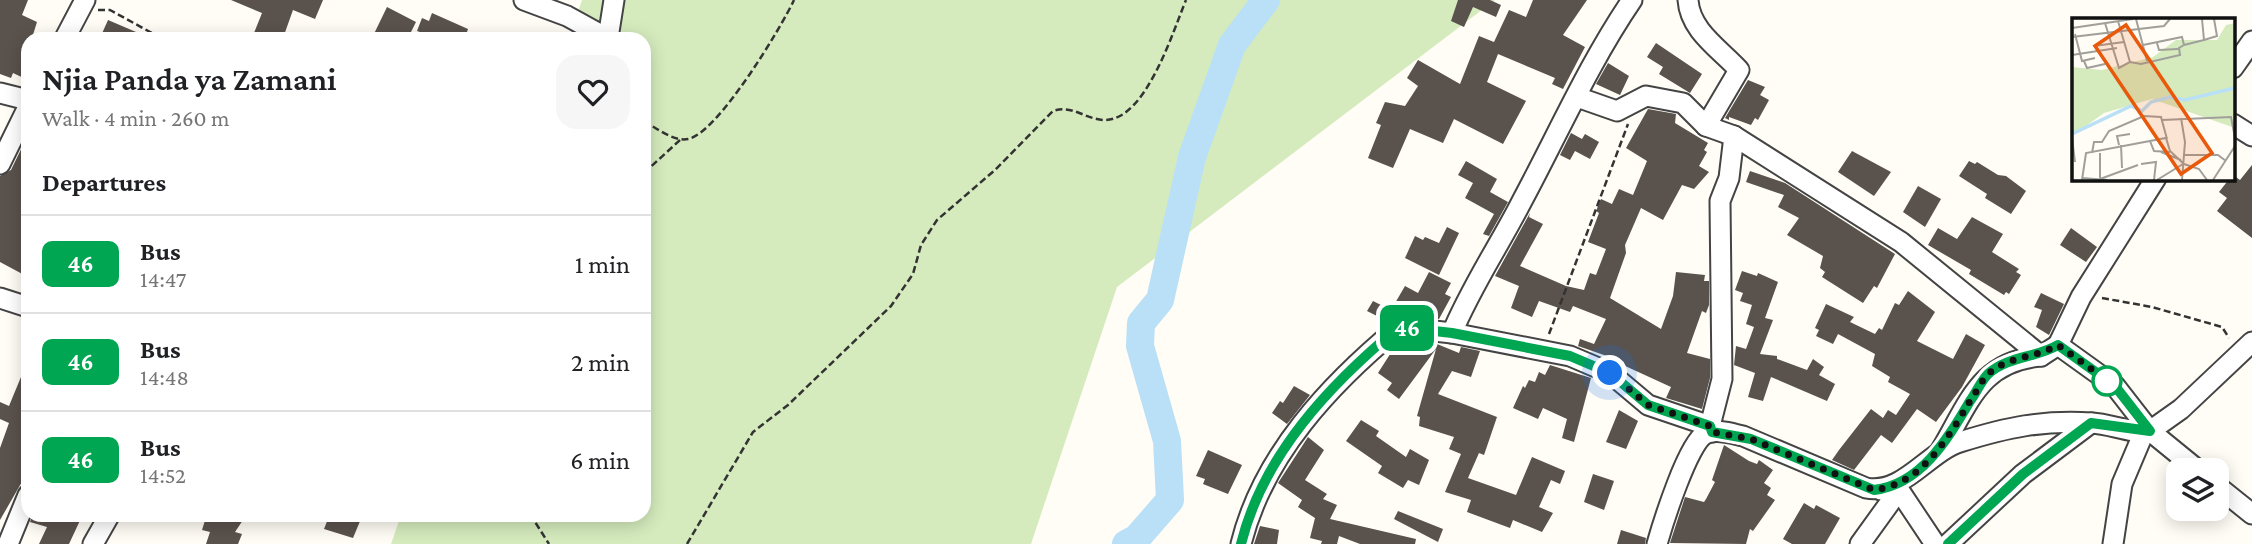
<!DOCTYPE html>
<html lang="en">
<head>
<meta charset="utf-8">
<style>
	body { margin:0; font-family:"Crimson Pro",serif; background:#f6f6f6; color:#202124; height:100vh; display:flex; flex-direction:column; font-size:26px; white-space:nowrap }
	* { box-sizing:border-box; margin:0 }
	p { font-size:23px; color:#757577 }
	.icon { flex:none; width:38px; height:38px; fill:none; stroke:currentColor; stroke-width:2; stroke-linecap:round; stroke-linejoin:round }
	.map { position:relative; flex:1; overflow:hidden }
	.panel { position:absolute; left:21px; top:32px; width:630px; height:490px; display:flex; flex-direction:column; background:#fff; border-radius:21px; box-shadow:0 4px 18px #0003 }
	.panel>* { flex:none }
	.badge { padding:0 14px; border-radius:10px; font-size:24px; line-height:46px }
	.controls { position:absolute; left:2166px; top:458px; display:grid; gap:14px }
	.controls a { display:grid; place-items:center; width:63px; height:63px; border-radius:14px; background:#fff; box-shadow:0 4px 18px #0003; font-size:35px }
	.you { position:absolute; width:35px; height:35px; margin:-18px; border:5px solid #fff; border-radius:50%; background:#1a73e8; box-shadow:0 0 0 10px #1a73e833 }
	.map>.badge { position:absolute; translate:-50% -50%; box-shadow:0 0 0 4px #fff }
	h2 { padding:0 21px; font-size:26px; line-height:63px }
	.round { display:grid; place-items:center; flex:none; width:74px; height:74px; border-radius:21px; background:#f6f6f6 }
	.overview { display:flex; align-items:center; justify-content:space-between; height:119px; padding:0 21px }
	h1 { font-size:33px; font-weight:600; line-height:52px }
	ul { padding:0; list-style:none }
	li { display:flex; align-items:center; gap:21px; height:98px; padding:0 21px; border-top:2px solid #e0e0e0 }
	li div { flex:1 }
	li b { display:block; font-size:26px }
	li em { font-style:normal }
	li .badge { min-width:77px; font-weight:700; text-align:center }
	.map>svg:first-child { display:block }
	.grass { fill:#d5ebbd }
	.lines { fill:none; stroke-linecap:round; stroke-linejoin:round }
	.river { stroke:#b9e0f7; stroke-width:28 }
	.building { fill:#5a524d }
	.minor-casing { stroke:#444; stroke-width:23 }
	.path { stroke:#333; stroke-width:2.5; stroke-dasharray:7 3.5; stroke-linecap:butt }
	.minor { stroke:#fff; stroke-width:19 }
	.line-casing { stroke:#fff; stroke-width:16 }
	.line { stroke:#00a651; stroke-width:10 }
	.walk { stroke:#111; stroke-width:7; stroke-dasharray:0 12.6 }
	.stop-dot { fill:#fff; stroke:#00a651; stroke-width:3.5 }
	.inset-river { fill:none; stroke:#b9e0f7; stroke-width:3.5 }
	.inset-road { fill:none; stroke:#a09f9a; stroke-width:2 }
	.view { fill:#e8590c; fill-opacity:0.15; stroke:#e8590c; stroke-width:3.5 }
	.inset-edge { fill:none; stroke:#111; stroke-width:3.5 }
</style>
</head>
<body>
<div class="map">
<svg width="2252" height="544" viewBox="0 0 2252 544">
	<rect width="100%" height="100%" fill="#fffdf5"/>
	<path class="grass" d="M582,0H1495L1117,287L1031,544H391L401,515L644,514V38H569Z"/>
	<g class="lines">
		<path class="river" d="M1126,544L1137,538L1170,500L1167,441L1140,346L1141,323L1160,300L1192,157L1232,45L1266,0"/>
	</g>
	<g class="building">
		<path d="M0,0H28L22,15L37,22L32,38H28L21,63L28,66V80L13,73L11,78L0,74Z"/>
		<path d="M231,0H323L315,19L293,10L283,38H252L262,13Z"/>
		<path d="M1458,0H1490L1501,5L1496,17L1473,7L1464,27L1451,21Z"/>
		<path d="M1533,0H1587L1563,35L1585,47L1563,89L1552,84L1555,78L1498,54L1487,82L1526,101L1503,144L1454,119L1443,143L1410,129L1393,168L1368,158L1381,125L1376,123L1385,102L1405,106L1418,86L1407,78L1418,60L1460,84L1479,36L1494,42L1509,10L1526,17Z"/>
		<path d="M387,7L416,22L408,38H372Z"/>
		<path d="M432,13L468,29L465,38H437L417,31L422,18L429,21Z"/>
		<path d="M108,20L150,38H100Z"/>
		<path d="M1656,43L1702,74L1690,93L1659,74L1663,67L1647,57Z"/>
		<path d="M1608,63L1629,76L1620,95L1596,84Z"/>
		<path d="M1748,80L1765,87L1760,95L1769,100L1758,120L1755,118L1751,125L1729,117V120L1725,118Z"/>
		<path d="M1648,109L1676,114L1675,123L1708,143L1704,150L1707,152L1699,166L1709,172L1694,189L1682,185L1663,220L1641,208L1625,245L1626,253L1610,298L1661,329L1673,296L1676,272L1705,275L1704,281H1709V305L1706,313L1702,311L1687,353L1710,359V378L1702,409L1666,398L1671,387L1623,365L1624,362L1578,346L1580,339L1594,344L1606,319L1573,306L1570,312L1539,301L1532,317L1511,308L1519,286L1495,276L1530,213L1529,217L1543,224L1520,266L1566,286L1584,290L1590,273L1596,275L1606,249L1588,242L1599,213L1596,211L1601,199L1612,204L1619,189L1633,195L1647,161L1626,148Z"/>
		<path d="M1571,133L1582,139L1585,134L1599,142L1590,159L1575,151L1570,160L1560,155Z"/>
		<path d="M28,135V277L0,262V176L11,170Z"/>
		<path d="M1852,151L1891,172L1874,196L1838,172Z"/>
		<path d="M1466,161L1497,179L1490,192L1508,202L1489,236L1483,234L1494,214L1465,198L1473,183L1458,175Z"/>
		<path d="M1969,161L1975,164L1977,162L1998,175L2006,176L2026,191L2011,214L1985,198L1987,194L1959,176Z"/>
		<path d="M2252,165V238L2217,211L2227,198L2219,192L2230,178L2233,175L2240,180Z"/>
		<path d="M1750,171L1785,183L1895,254L1877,288L1874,286L1863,303L1822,277L1825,272L1820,268L1823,256L1787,235L1799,218L1778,207L1784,195L1746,182Z"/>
		<path d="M1918,186L1941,199L1925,227L1903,212Z"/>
		<path d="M1972,217L2003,234L1992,252L2019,269L2016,272L2021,275L2009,294L2006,292L2004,295L1969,274L1971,270L1928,245L1938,228L1957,239Z"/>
		<path d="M1447,227L1459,233L1439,275L1405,258L1415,236L1423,240L1425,237L1439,243Z"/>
		<path d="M2071,228L2097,247L2086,262L2060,245Z"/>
		<path d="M1742,271L1757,276L1758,273L1778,282L1765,318L1773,320L1760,354L1777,356V359L1807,370L1813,359L1824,367L1819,375L1835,384L1827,401L1771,377L1763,401L1748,397L1755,373L1734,365L1736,346L1746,349L1754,327L1746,324L1752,305L1740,301L1743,293L1735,290Z"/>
		<path d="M1429,272L1451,283L1445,294L1451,297L1439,319L1400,315L1387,321L1367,311L1373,301L1391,310L1405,286L1418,293Z"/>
		<path d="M1908,291L1935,312L1917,341L1953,359L1966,334L1985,345L1962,387L1936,422L1917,409L1892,443L1881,435L1854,470L1832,460L1839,450L1871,409L1883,418L1888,410L1896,415L1910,394L1888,382L1890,377L1872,366L1875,354L1838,334L1833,344L1816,336L1819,330L1815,328L1826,304L1854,317L1850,322L1875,334L1879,328L1882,330L1895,303L1899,305Z"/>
		<path d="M2041,293L2064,304L2049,335L2036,327L2042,310L2034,307Z"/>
		<path d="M1403,340L1437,344L1459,353L1461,347L1480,351L1471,377L1452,371L1438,394L1497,417L1484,455L1479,453L1468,478L1516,495L1532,457L1565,471L1560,484L1551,480L1539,507L1553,513L1542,532L1513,520L1510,528L1467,512L1471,500L1445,492L1461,454L1449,449L1454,437L1419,426L1420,417L1417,416L1436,349L1399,399L1387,390L1392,383L1378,373L1394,348Z"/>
		<path d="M28,360V481L23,480L0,520V448L9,423L0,419V402L9,406Z"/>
		<path d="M1550,365L1591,378L1574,442L1562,438L1567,419L1543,408L1538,419L1513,408L1523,386L1525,388L1529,380L1535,382L1539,372L1545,375Z"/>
		<path d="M1294,386L1310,395L1287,424L1272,413L1280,401L1283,403Z"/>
		<path d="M1619,410L1638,421L1626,449L1606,442Z"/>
		<path d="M1361,420L1379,431L1376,436L1406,457L1410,449L1429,460L1419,485L1408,480L1403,488L1378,473L1382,466L1346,441Z"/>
		<path d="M1308,437L1324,450L1305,480L1327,494L1323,499L1337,505L1330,519L1416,539L1415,544H1360L1339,536L1337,544H1321L1322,541L1310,538L1315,518L1298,507L1302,500L1278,483Z"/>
		<path d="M1724,445L1749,461L1757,464L1759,460L1773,470L1764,483L1771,488L1767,495L1775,500L1753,531L1750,529L1746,544L1670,543L1685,497L1704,502L1706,499L1715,482L1712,480Z"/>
		<path d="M1208,450L1242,465L1228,494L1203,484L1205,479L1196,476Z"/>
		<path d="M1593,474L1614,481L1604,510L1584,502Z"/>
		<path d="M1804,503L1814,509L1816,505L1840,518L1825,544H1792L1783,539Z"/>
		<path d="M1398,511L1443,529L1438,542L1394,519Z"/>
		<path d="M33,514H83L69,544H39L47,527L30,522Z"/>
		<path d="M207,514H247L235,532L242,534L238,544H206L210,532L202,530Z"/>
		<path d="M330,514H363L353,538L324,529Z"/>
		<path d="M1260,526L1279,530L1277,544H1254Z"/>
		<path d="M1621,530L1646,538L1645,544H1617Z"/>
	</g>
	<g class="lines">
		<g class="minor-casing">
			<g id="minor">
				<path d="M524,0L567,16L607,38"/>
				<path d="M1688,0C1690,31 1720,49 1739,70L1706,126"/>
				<path d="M65,38L85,0"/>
				<path d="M608,38L614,0"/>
				<path d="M2233,68L2252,41"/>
				<path d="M0,93L28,100"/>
				<path d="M1577,97L1617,111L1646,96L1683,103L1706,126L1734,136L1901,242L2041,356L2058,345L2115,386L2150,431L2199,471"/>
				<path d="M2233,124L2252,136"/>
				<path d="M0,164L28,107"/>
				<path d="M0,298L28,307"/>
				<path d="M1452,333C1471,287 1499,246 1522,201C1558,134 1589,63 1632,0"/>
				<path d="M2058,345L2081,297L2156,178"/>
				<path d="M1712,432L1710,426L1722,379L1720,201L1729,178L1734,136"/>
				<path d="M1941,450C1969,403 1980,361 2041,356"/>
				<path d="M2217,486L2252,514"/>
				<path d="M1881,490H1899L1935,544"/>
				<path d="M8,544L28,495"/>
				<path d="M93,544L110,514"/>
				<path d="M1241,544C1263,455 1330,384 1399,327L1452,333L1570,356L1610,373L1648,405L1710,426"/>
				<path d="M1657,544C1663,523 1688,443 1705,434C1716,428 1733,434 1743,436L1866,488C1903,495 1928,452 1960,442C2008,427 2042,420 2092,423C2111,424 2132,434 2150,431L2181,409L2252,342"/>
				<path d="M1860,544L1899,490"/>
				<path d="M1948,544L2023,474L2091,423"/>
				<path d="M2113,544L2122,484L2144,432"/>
			</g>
		</g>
		<g class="path">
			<path d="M98,10H110L161,38"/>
			<path d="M644,121C656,128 674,142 688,139C717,134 781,28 794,0"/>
			<path d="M644,173L680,140"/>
			<path d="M2102,298L2152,307L2222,327L2229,338"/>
			<path d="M1549,334L1628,124"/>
			<path d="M530,514L549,544"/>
			<path d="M687,544L753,432L788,405L891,306L913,274L921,245L937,220L995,170L1053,111C1072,104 1086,120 1105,120C1146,120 1173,31 1186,0"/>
		</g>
		<use href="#minor" class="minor"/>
	</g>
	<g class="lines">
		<g class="line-casing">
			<path id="line" d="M1241,544C1263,455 1330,384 1399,327L1452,333L1570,356L1610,373L1648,405L1710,426L1712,432L1751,439L1874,490C1922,484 1948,438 1970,401C1976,393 1981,381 1988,374C2008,356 2036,358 2058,345L2115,386L2150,431L2091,423L2023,474L1948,544"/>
		</g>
		<use href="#line" class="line"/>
		<path class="walk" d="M1610,373L1648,405L1710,426L1712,432L1751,439L1874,490C1922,484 1948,438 1970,401C1976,393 1981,381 1988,374C2008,356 2036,358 2058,345L2115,386L2107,381"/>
	</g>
	<circle class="stop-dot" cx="2107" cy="381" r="14"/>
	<g transform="translate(2072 18)">
		<rect width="163" height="163" fill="#fffdf5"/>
		<path d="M163,5V110L80,81L32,95L0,118V49L30,52L81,39L104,22H145L154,7Z" fill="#d5ebbd"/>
		<path class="inset-river" d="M0,116L59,88L70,93L79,84L98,79L113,82L163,70"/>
		<path class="inset-road" d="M64,1L75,43M33,5L47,50L58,44L46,3M0,10L61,1M3,16L10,43L23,40M0,19L92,8L98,1M132,22L145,18L142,1M85,25L87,32L106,31M71,27L110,19L112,27L132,22L130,1M22,28L52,24M0,37L45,30M12,43L15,50L33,46M58,44L69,46L108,37L107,30L112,27M109,100L113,124L110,162M90,102L159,99L163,120M0,120L3,144M78,123L82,133L98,134M47,127L45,118L58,116M49,127L50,150M89,134L109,142M20,135L22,124H30L37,113L72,98L89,99L95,121M28,135V160M113,137H146L154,143M69,146L84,144L82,162M10,160L35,162M28,161L66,147M10,162L14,135L94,120L98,133L112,146L127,151L135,162M85,162L111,146M141,162L163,128"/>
		<path class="view" d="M54,7L140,135L109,156L23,28Z"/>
		<rect width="163" height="163" class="inset-edge"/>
	</g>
</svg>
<div class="controls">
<a><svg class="icon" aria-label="layers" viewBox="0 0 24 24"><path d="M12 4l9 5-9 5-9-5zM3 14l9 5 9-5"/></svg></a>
</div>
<div class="you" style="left:1610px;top:373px"></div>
<b class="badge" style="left:1407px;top:328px;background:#00a651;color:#fff">46</b>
<section class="panel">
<div class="overview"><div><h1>Njia Panda ya Zamani</h1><p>Walk · 4 min · 260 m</p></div><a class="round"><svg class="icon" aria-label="heart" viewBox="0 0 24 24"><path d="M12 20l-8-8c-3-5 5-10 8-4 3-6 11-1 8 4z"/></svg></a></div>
<h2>Departures</h2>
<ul>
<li><span class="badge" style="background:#00a651;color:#fff">46</span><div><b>Bus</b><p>14:47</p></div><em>1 min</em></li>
<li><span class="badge" style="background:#00a651;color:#fff">46</span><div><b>Bus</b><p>14:48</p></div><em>2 min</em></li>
<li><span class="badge" style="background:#00a651;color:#fff">46</span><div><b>Bus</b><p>14:52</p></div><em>6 min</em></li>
</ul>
</section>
</div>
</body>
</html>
